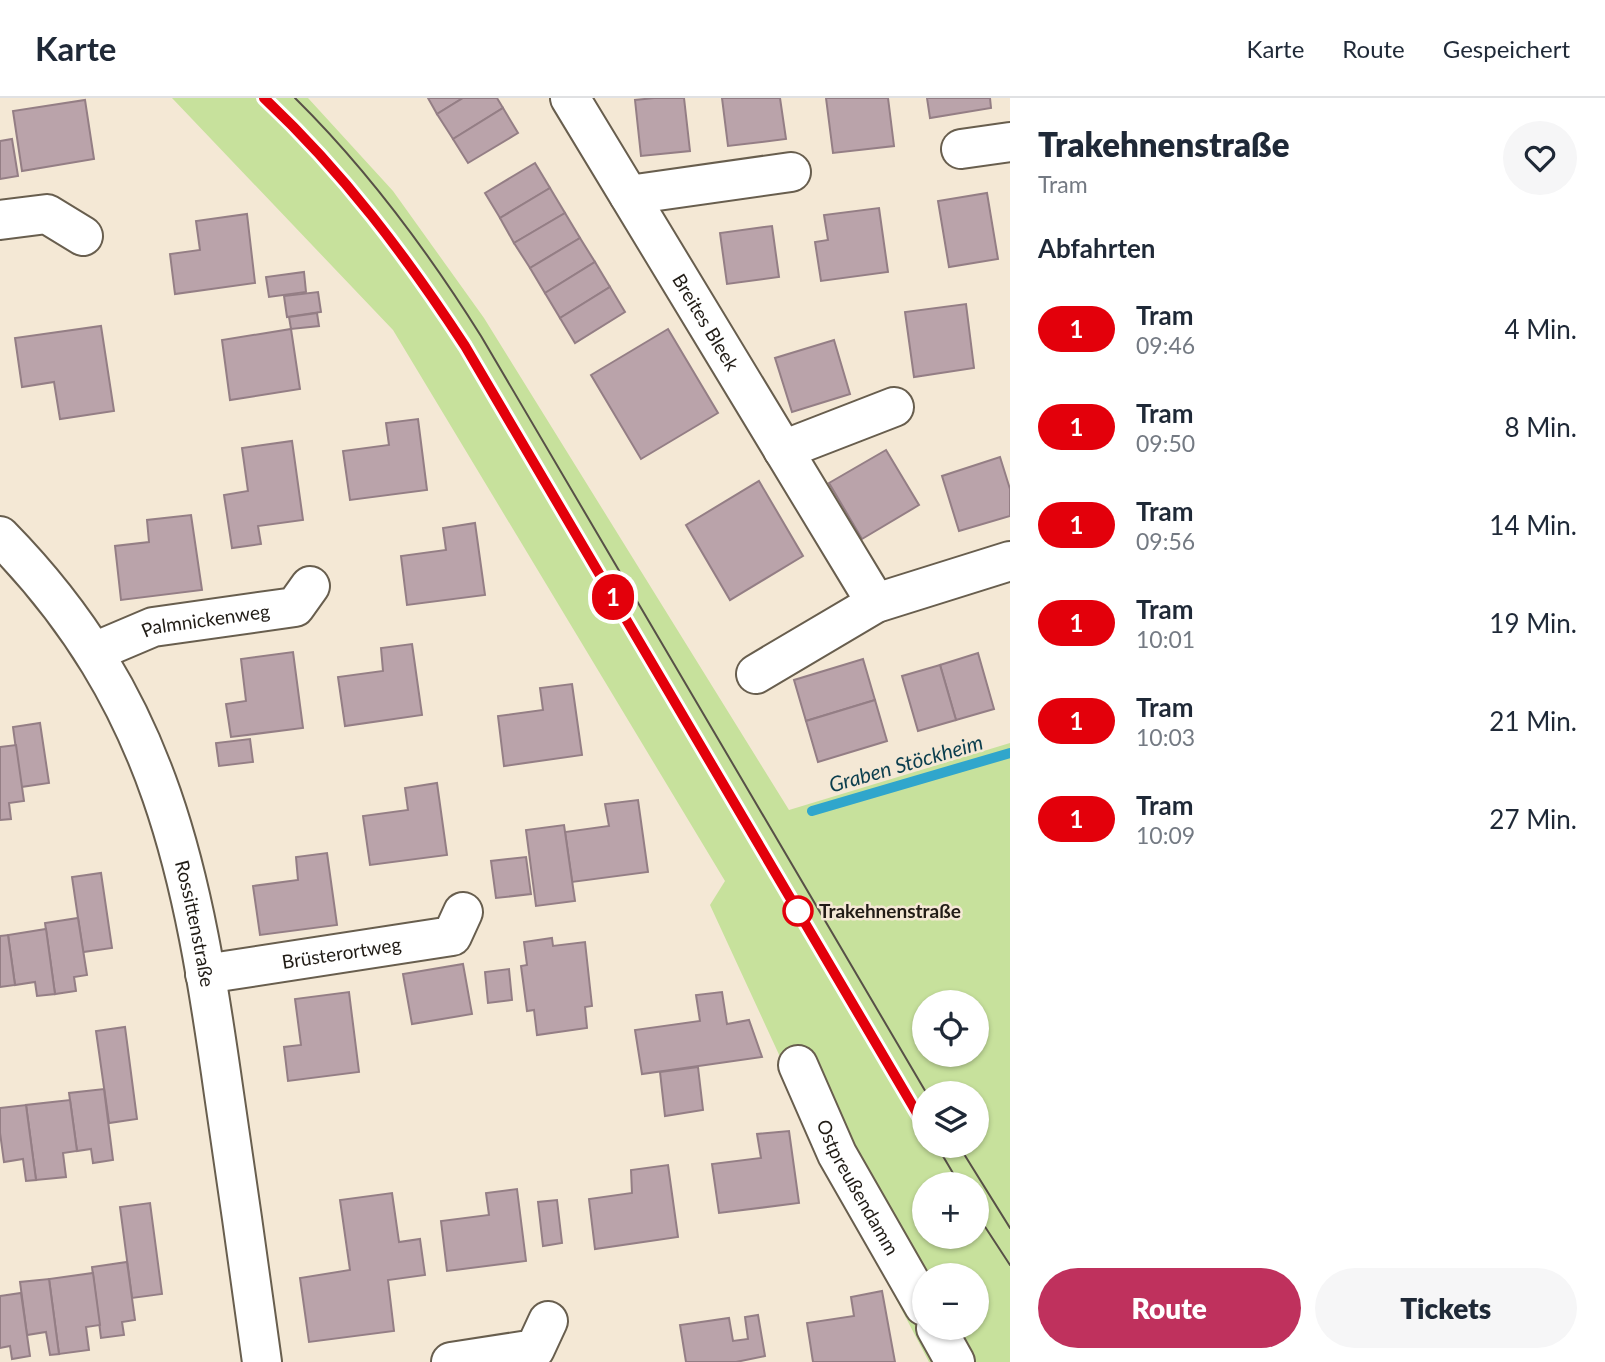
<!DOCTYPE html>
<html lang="de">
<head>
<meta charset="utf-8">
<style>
	body { margin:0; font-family:Lato,sans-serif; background:#f6f6f7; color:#1f2937; height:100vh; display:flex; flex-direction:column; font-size:26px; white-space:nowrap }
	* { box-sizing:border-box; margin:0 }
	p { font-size:23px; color:#747a83 }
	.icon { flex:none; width:38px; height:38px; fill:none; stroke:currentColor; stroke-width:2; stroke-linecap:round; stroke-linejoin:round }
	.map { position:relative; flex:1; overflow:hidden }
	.details { display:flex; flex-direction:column; background:#fff; width:595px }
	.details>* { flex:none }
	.badge { padding:0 14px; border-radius:23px; font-size:24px; line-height:46px }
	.controls { position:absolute; left:912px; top:892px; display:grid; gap:14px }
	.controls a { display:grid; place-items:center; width:77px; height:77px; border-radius:50%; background:#fff; box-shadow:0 2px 5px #0004; font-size:35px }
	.map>.badge { position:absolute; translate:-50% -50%; box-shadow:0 0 0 4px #fff }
	h2 { padding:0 28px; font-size:26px; line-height:63px }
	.round { display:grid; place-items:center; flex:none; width:74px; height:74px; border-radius:37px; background:#f6f6f7 }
	.overview { display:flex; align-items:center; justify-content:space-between; height:119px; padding:0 28px }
	h1 { font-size:33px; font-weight:800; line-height:52px }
	.primary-button { display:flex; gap:14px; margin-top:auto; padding:14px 28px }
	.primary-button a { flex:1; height:80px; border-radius:42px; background:#bf315d; color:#fff; font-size:28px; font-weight:800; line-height:80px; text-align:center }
	.primary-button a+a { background:#f6f6f7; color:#1f2937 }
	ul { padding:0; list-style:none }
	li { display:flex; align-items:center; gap:21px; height:98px; padding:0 28px }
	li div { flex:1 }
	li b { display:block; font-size:26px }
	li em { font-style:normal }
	li .badge { min-width:77px; font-weight:700; text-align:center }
	header { display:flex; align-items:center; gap:42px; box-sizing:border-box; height:98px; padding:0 35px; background:#fff; border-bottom:2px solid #e0e1e3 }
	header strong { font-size:33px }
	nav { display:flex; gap:38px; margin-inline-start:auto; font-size:24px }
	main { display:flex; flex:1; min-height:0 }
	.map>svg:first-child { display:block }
	.green { fill:#c7e19c; fill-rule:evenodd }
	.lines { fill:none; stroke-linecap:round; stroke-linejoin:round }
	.stream { stroke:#30a6cc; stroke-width:10 }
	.building { fill:#baa3aa; stroke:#947e85; stroke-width:2 }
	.minor-casing { stroke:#685e4e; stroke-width:42 }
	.minor { stroke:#fff; stroke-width:38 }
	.tram { stroke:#575047; stroke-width:2 }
	.line-casing { stroke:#fff; stroke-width:16 }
	.line { stroke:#e3000b; stroke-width:10 }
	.stop-dot { fill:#fff; stroke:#e3000b; stroke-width:3.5 }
	.labels { text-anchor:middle; stroke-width:5; stroke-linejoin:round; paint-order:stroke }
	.street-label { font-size:19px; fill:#211c16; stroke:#f4e8d5 }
	.stop-label { font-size:19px; font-weight:bold; fill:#211c16; stroke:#f4e8d5; text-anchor:start }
	.water-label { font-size:21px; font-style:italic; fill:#0b3e4e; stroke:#f4e8d5 }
</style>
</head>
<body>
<header>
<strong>Karte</strong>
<nav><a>Karte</a><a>Route</a><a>Gespeichert</a></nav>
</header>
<main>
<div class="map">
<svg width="1010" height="1264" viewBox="0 0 1010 1264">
	<rect width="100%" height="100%" fill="#f4e8d5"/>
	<path class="green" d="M172,0H308L393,93L484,220L789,712L1010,645V1264H929L860,1132L710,807L725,783L393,232ZM924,905H976V957H924ZM924,996H976V1048H924ZM924,1087H976V1139H924ZM924,1178H976V1230H924Z"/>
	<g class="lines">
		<path class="stream" d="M812,713L1010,655"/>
	</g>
	<g class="building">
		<path d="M428,0H463L437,16Z"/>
		<path d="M463,0H497L503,10L453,41L437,16Z"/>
		<path d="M654,0H684L690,53L641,58L635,2Z"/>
		<path d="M722,0H780L786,41L728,48Z"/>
		<path d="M826,0H888L894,48L833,55Z"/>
		<path d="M927,0H990L991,10L930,20Z"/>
		<path d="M85,2L94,61L22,73L13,13Z"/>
		<path d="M503,10L518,35L468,65L453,41Z"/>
		<path d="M12,41L18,78L0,81V43Z"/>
		<path d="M535,65L550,90L500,120L485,95Z"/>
		<path d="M550,90L565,115L514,145L500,120Z"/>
		<path d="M987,95L998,161L949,169L938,103Z"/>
		<path d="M879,110L888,174L821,183L815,144L828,142L824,117Z"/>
		<path d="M565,115L580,140L530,170L514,145Z"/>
		<path d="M247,116L255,185L175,196L170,156L200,152L196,123Z"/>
		<path d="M772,128L779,179L727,186L720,135Z"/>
		<path d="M580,140L595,164L545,195L530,170Z"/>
		<path d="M595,164L610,189L560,220L545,195Z"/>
		<path d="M304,174L306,194L269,199L266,179Z"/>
		<path d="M610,189L625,214L575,245L560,220Z"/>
		<path d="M318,194L321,214L287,219L284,198Z"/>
		<path d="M966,206L974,270L914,279L905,214Z"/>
		<path d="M317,215L319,228L291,231L289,219Z"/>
		<path d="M101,228L114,313L60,321L54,284L22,289L15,240Z"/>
		<path d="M291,231L300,291L230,302L222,242Z"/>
		<path d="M668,231L718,315L641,361L591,277Z"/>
		<path d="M834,242L850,296L792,314L775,260Z"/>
		<path d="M418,321L427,392L350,402L343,353L389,347L386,325Z"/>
		<path d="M292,343L303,422L258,428L261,446L232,450L224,397L248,393L242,350Z"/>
		<path d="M886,352L919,407L862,441L829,385Z"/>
		<path d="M1000,359L1010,391V418L959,433L942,378Z"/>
		<path d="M759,383L803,458L730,502L686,427Z"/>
		<path d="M191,417L202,492L121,502L115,448L149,444L147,422Z"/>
		<path d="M475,425L485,497L407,507L401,458L446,452L443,430Z"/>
		<path d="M412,546L422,617L345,628L338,579L383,573L381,550Z"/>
		<path d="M293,554L303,630L231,639L226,606L246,603L241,561Z"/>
		<path d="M978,555L994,611L956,622L940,567Z"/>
		<path d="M863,561L875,602L806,623L794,582Z"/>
		<path d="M940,567L956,622L918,633L902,578Z"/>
		<path d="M572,586L582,657L504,668L498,618L543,612L540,590Z"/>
		<path d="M875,602L887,643L818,664L806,623Z"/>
		<path d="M40,625L49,685L21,689L13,629Z"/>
		<path d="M250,641L253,664L219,668L216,645Z"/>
		<path d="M16,647L24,703L9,705L11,721L0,722V649Z"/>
		<path d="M437,685L447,757L370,767L363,718L408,712L405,690Z"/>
		<path d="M638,702L648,774L572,784L565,734L609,728L605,706Z"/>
		<path d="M564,727L575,803L536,808L526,732Z"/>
		<path d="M327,755L337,827L260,837L253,788L298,782L296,759Z"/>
		<path d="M526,759L531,796L496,800L491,763Z"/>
		<path d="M101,775L112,850L83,854L72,779Z"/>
		<path d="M78,820L87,877L74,879L76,893L55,896L45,825Z"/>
		<path d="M46,831L55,896L37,898L35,884L15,887L8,837Z"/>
		<path d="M8,837L15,887L0,889V838Z"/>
		<path d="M552,840L553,848L585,844L592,908L585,909L587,930L537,937L534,912L527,913L521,868L527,867L524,844Z"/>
		<path d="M463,866L472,916L412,926L403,876Z"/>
		<path d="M509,871L512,902L488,905L485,874Z"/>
		<path d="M349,894L359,974L288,983L284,949L301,947L295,901Z"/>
		<path d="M722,894L727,926L749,922L762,959L642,976L635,932L700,923L696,897Z"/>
		<path d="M125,929L137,1021L109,1025L96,933Z"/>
		<path d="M698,969L703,1012L665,1018L660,974Z"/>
		<path d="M104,991L113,1062L93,1065L91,1051L77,1053L69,995Z"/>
		<path d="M70,1002L77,1053L63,1055L66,1079L36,1082L26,1007Z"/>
		<path d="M26,1007L36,1082L26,1083L23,1061L4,1064L0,1035V1010Z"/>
		<path d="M789,1033L799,1105L719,1115L712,1066L761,1060L757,1036Z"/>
		<path d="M668,1067L678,1139L595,1151L589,1101L632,1095L631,1072Z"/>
		<path d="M517,1091L526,1163L447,1173L441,1123L489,1117L486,1095Z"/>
		<path d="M392,1095L399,1144L420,1141L425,1177L388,1182L394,1233L309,1244L300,1180L350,1172L340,1102Z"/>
		<path d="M557,1102L562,1145L543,1148L538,1104Z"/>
		<path d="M150,1105L162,1196L132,1200L120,1109Z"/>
		<path d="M127,1164L135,1222L122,1224L124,1237L101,1240L92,1169Z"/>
		<path d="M93,1175L100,1227L86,1229L89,1252L59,1256L49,1181Z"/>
		<path d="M49,1181L59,1256L50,1257L46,1234L27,1237L20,1184Z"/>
		<path d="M882,1193L895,1264H813L807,1225L854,1218L851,1199Z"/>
		<path d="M21,1195L30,1258L12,1261L10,1248L0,1250V1198Z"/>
		<path d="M758,1217L765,1258L736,1264H686L680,1227L729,1220L733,1243L748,1241L745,1219Z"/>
	</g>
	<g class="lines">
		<g class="minor-casing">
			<g id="minor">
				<path id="s1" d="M570,0L876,505"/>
				<path d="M961,51L1010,44"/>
				<path d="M629,97L791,74"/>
				<path d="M0,122L47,116L83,138"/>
				<path d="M783,352L894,309"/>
				<path id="s2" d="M0,438C163,604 193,776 224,996C237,1085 250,1175 262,1264"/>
				<path id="s3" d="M94,554L153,529L295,509L310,488"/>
				<path d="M756,576L876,505L1010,463"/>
				<path id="s4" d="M205,876L452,838L463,814"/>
				<path id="s5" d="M798,967L837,1056L924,1208"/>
				<path d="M936,1230L955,1264"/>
				<path d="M451,1264L535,1251L548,1223"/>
			</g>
		</g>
		<use href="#minor" class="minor"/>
		<g class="tram">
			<path d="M264,0C343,74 405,158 465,248L924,1027"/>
			<path d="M295,0C368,72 427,152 481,238L927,996"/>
			<path d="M937,1048L960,1087"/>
			<path d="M959,1048L1010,1130"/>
			<path d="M976,1115L1010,1167"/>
		</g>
	</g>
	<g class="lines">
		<g class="line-casing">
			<path id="line" d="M264,0C343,74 406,158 465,248L924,1027"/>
		</g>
		<use href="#line" class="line"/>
	</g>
	<circle class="stop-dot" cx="798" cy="813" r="14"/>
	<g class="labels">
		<g class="street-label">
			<text dy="7" stroke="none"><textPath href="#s1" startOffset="262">Breites Bleek</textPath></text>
			<text dy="7" stroke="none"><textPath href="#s3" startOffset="117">Palmnickenweg</textPath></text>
			<text dy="7" stroke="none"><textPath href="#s2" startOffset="441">Rossittenstraße</textPath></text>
			<text dy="7" stroke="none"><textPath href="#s4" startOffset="138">Brüsterortweg</textPath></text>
			<text dy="7" stroke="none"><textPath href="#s5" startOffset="136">Ostpreußendamm</textPath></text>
		</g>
		<g class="stop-label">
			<text x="819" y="820">Trakehnenstraße</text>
		</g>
		<g class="water-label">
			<text transform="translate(906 666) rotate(-16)" y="7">Graben Stöckheim</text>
		</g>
	</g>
</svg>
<div class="controls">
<a><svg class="icon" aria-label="locate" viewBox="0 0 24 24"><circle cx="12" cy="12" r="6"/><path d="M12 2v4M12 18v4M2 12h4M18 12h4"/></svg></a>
<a><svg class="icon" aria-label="layers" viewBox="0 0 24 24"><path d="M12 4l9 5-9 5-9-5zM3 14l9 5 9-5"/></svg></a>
<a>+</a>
<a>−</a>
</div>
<b class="badge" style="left:613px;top:499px;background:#e3000b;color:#fff">1</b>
</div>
<section class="details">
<div class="overview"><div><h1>Trakehnenstraße</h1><p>Tram</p></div><a class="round"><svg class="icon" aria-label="heart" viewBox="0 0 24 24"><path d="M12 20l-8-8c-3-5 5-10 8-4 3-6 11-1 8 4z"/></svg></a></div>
<h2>Abfahrten</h2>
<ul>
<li><span class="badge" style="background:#e3000b;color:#fff">1</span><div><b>Tram</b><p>09:46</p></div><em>4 Min.</em></li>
<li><span class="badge" style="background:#e3000b;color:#fff">1</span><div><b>Tram</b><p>09:50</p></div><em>8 Min.</em></li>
<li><span class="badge" style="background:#e3000b;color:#fff">1</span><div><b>Tram</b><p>09:56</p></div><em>14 Min.</em></li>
<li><span class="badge" style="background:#e3000b;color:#fff">1</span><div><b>Tram</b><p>10:01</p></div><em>19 Min.</em></li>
<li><span class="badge" style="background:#e3000b;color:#fff">1</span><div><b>Tram</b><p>10:03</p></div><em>21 Min.</em></li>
<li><span class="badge" style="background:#e3000b;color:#fff">1</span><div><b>Tram</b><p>10:09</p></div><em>27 Min.</em></li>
</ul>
<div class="primary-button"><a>Route</a><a>Tickets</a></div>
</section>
</main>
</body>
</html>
